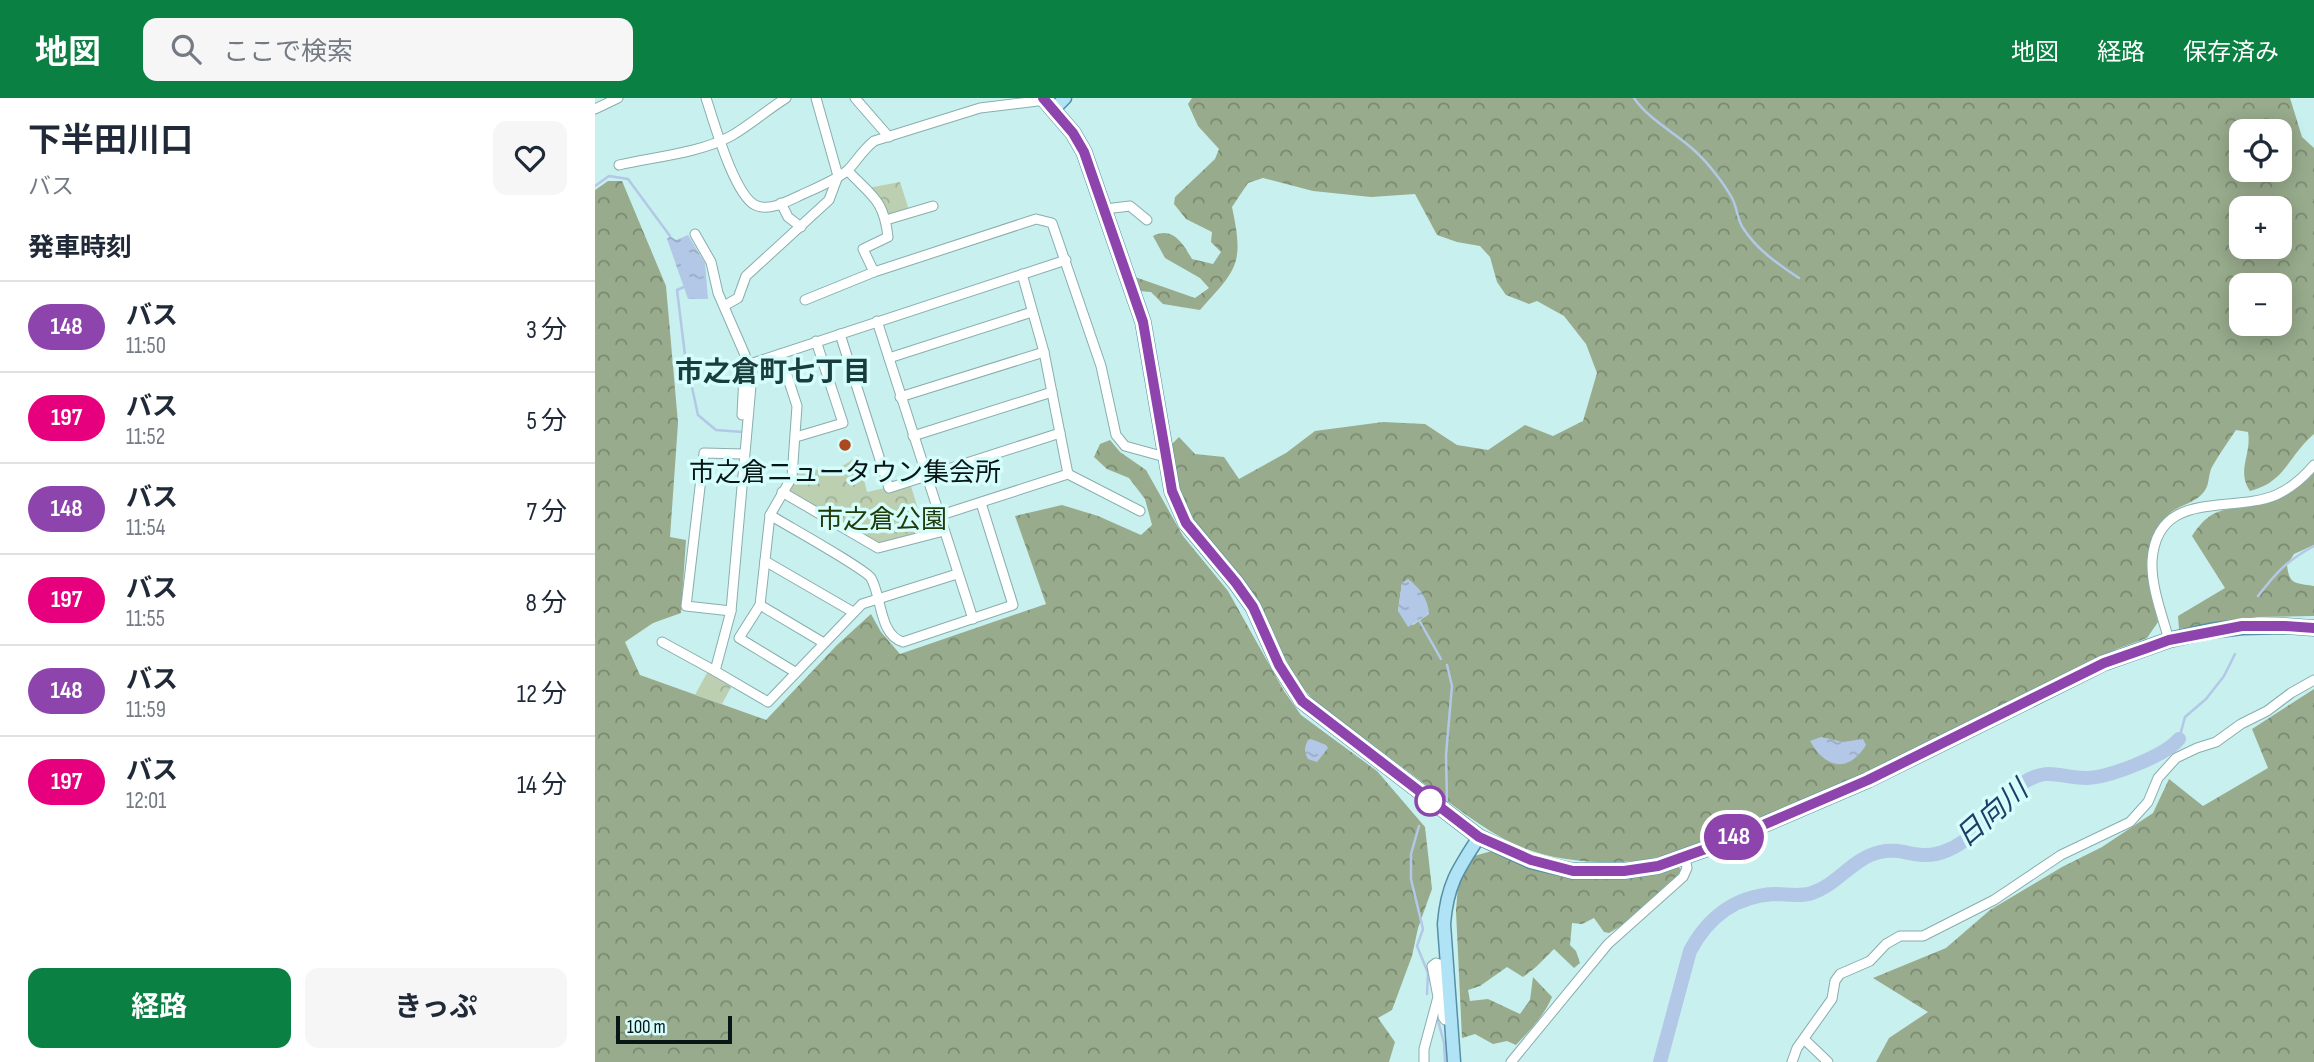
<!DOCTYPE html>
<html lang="ja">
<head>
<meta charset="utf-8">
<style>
	body { margin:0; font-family:"Sofia Sans Condensed","Noto Sans JP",sans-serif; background:#f6f6f7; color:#1f2937; height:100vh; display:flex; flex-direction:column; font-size:26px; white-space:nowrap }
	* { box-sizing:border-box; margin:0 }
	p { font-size:23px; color:#747a83 }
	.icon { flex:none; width:38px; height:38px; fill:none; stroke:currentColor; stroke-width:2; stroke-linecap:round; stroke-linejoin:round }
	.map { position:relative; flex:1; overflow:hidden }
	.sheet { display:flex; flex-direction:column; background:#fff; width:595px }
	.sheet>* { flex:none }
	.badge { padding:0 14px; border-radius:23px; font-size:24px; line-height:46px }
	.tools { position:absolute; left:1634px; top:21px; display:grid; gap:14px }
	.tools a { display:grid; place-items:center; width:63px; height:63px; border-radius:14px; background:#fff; box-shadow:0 4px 18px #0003; font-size:35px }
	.scale { position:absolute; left:21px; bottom:18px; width:116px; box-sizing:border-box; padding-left:7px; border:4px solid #081616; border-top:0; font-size:19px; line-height:24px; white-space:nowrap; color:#081616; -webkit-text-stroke:5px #d5fdfc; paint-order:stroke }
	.map>.badge { position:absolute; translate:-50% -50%; box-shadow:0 0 0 4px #fff }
	h2 { padding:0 28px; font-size:26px; line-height:63px }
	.round { display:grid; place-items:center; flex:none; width:74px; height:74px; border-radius:14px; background:#f6f6f7 }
	.overview { display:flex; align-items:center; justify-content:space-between; height:119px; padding:0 28px }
	h1 { font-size:33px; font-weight:700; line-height:52px }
	.button { display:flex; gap:14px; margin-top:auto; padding:14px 28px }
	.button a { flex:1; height:80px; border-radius:14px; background:#0b8043; color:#fff; font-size:28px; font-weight:700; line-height:80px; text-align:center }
	.button a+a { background:#f6f6f7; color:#1f2937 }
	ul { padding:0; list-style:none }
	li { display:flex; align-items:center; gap:21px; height:91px; padding:0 28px; border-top:2px solid #e0e1e3 }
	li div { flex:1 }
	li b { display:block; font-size:26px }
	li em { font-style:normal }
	li .badge { min-width:77px; font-weight:700; text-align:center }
	header { display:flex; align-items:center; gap:42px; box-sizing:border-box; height:98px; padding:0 35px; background:#0b8043; color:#fff }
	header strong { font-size:33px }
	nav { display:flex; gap:38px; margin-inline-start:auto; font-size:24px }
	.search { width:490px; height:63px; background:#f6f6f7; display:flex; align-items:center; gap:18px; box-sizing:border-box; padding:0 24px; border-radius:14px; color:#747a83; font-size:26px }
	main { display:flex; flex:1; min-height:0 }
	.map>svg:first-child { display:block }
	.forest { fill:url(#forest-crowns); fill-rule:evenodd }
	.park { fill:url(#park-crowns) }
	.water { fill:url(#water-ripples) }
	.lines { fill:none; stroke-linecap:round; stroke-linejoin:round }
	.stream { stroke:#b3c8e7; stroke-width:2.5 }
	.river { stroke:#b3c8e7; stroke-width:14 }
	.minor-casing { stroke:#88aead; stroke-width:11 }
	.major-casing { stroke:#548fa5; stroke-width:15 }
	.highway-casing { stroke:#548fa5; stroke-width:17 }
	.minor { stroke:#fff; stroke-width:9 }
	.major { stroke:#b1e3f7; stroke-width:12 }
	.highway { stroke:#7dd0f2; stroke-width:14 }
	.line-casing { stroke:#fff; stroke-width:16 }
	.line { stroke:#8e44ad; stroke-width:10 }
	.poi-dot { fill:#ad471d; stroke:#d5fdfc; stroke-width:2.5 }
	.stop-dot { fill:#fff; stroke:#8e44ad; stroke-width:3.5 }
	.labels { text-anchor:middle; stroke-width:7; stroke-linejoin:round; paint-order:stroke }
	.poi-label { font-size:26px; fill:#081616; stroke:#d5fdfc }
	.park-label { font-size:26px; fill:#213b0b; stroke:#d5fdfc }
	.neighbourhood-label { font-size:28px; font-weight:bold; fill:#193d3d; stroke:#d5fdfc }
	.water-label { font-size:28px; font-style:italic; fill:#203d65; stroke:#d5fdfc }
</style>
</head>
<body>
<header>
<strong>地図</strong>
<div class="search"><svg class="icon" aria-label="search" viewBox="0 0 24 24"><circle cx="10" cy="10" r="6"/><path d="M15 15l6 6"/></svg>ここで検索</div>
<nav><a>地図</a><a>経路</a><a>保存済み</a></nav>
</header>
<main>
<section class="sheet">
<div class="overview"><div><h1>下半田川口</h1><p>バス</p></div><a class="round"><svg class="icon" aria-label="heart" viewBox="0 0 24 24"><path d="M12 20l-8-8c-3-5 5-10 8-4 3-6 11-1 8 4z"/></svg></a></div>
<h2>発車時刻</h2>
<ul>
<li><span class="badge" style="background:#8e44ad;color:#fff">148</span><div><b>バス</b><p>11:50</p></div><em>3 分</em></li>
<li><span class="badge" style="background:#e6007e;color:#fff">197</span><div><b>バス</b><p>11:52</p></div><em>5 分</em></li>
<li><span class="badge" style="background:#8e44ad;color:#fff">148</span><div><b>バス</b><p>11:54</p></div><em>7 分</em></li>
<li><span class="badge" style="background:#e6007e;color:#fff">197</span><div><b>バス</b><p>11:55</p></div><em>8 分</em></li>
<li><span class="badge" style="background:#8e44ad;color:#fff">148</span><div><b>バス</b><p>11:59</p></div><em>12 分</em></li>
<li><span class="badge" style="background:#e6007e;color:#fff">197</span><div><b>バス</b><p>12:01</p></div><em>14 分</em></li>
</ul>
<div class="button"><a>経路</a><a>きっぷ</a></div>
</section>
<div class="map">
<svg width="1719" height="964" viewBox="0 0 1719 964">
	<defs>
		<pattern id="forest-crowns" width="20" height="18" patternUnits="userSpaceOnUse" patternTransform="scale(1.75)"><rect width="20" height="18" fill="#98ab8c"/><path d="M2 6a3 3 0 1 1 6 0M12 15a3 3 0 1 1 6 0" fill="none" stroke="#7a8a71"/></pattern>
		<pattern id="park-crowns" width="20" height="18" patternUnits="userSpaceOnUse" patternTransform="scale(1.75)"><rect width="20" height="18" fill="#bccfb0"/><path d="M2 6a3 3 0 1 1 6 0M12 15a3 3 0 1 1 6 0" fill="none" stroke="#a0b197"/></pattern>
		<pattern id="water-ripples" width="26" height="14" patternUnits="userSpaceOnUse" patternTransform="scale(1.75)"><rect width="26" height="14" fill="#b3c8e7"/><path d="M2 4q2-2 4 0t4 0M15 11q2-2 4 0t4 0" fill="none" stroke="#98abc5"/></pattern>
	</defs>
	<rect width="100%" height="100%" fill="#c8f0ef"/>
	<g class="forest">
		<path d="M597,0H1695L1707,39L1719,50V336C1692,359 1691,384 1655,393C1641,373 1657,356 1653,334L1641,332C1633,344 1624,356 1617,369C1612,379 1616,389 1605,398C1596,406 1582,408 1573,417C1542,449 1554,486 1563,524L1552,540L1522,551C1405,608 1289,670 1168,719C1132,734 1093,754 1054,761C1014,768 957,764 919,746C888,731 859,708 831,687C795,660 758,632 721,605L702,583L654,489L625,457L600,424L585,393L576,347L584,339L600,356L629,359L644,381L691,355L720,333L788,324L830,326L862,347L893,352L930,327L958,338L988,323L1002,275L991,246L969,218L942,203L934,206L911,197L902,184L895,159L885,148L862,144L842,137L820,96L776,99L718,93L668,80L653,85L637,109C649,166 643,170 605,212L568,206L556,194L544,193L540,179L600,200L614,190L605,180L570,160L558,138C578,128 588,146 597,161L618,166L626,154L616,144L617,134L591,121L579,106L580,99L620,61L624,51L603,28L593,6ZM1647,33H1685V72H1647ZM1647,110H1685V149H1647ZM1647,187H1685V226H1647ZM807,485L834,516L818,527L803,513Z"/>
		<path d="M13,83H27L71,188L83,325L75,439L91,442L86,515L58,525L30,544L45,577L171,622L242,547L276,516L286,534L305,556L451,506L420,418L467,407L503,418L546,437L557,427L550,401L534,380L512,371L499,359L505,346L515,342L525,354L551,372L588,438L633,493L689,593L706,617L782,673L830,729L837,791L823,830L817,858L797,912L783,920L800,944L794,964H0V92Z"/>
		<path d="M1719,375V447L1699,456L1692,467C1694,487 1701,485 1719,488V518L1663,519L1584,531L1583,518L1630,490L1597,438C1619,404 1635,414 1668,406C1687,401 1706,389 1719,375Z"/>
		<path d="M1719,591V964H1281L1294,940L1333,914L1278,880L1351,850L1395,812L1467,769L1507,749L1558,715L1574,681L1608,708L1673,670L1657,631Z"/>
		<path d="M897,753L936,767L1043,777L1083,769L1087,772C1068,796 1041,820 1014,835L1009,834L999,820L987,826L977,825L975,847L981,853L985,865L979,870L959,851L941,869L928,879L912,869L885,888L873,892L875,903L893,901L925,916L935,902L938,879L957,899C949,918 935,932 921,947L912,943L898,946L880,936L867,940L861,813L863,787L879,758Z"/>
	</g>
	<g class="park">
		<path d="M305,84L314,112L294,119L273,90Z"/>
		<path d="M263,357L272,394L290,390L293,394L316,388L331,438L283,450L187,394L198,367C230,373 236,379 263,357Z"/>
		<path d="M113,573L136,589L127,606L100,597Z"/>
	</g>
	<g class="water">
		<path d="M93,137L110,165L113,201H93L72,141L75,138L81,142Z"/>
		<path d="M813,481C825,490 833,501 834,516L813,529L803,513L807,485Z"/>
		<path d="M1226,639L1248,644L1268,641L1271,647C1253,676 1230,670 1215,643Z"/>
		<path d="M716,641L731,647L733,650L722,664L713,661C709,654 709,650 713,642Z"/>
	</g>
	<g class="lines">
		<g class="stream">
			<path d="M1039,0C1054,22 1081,35 1100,53C1113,65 1128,84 1137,100C1142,109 1142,121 1148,130C1162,152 1183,166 1204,180"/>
			<path d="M0,88L14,78L33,81L75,138"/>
			<path d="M89,189L82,192L90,257L103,317L121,332L148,334"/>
			<path d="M1663,498C1681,475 1692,462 1719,448"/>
			<path d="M824,522L846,561"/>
			<path d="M852,567L857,588L851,657L852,705"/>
			<path d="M1584,641L1590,619L1611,601L1629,578L1640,556"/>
			<path d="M824,728L816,756V781L828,831L822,848L833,875L832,896"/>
			<path d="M842,919L849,945L850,964"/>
		</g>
		<path class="river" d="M1065,964L1095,853C1113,819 1141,798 1179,796C1191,796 1205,799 1217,795C1242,787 1258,760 1285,754C1310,748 1323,765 1353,752C1380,741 1407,706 1428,685C1454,668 1464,680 1491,680C1513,680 1570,658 1584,641"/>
		<g class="minor-casing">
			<g id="minor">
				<path d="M111,0C119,24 139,96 160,107C174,114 193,103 206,97C219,91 244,81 254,71C263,61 267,53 279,43L385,10L451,2"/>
				<path d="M260,0L294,39"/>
				<path d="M0,11L23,0"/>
				<path d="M24,67C59,59 105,55 136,38C155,27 172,12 191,0"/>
				<path d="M253,73C277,98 289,102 293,139L268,151L279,174L441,121L457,125L506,268L521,337L530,348L570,359"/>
				<path d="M186,105L193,119L206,129"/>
				<path d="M510,111L535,108L552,122"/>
				<path d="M291,122L338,108"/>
				<path d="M100,136L116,164L123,195L150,257L147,317"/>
				<path d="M210,202L279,174"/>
				<path d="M129,208L143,200L151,178L234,102L243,78L221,0"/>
				<path d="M282,223L378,521"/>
				<path d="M245,236L294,390L465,335"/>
				<path d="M185,256L202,308L197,379L175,417L165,507L144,540L200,574"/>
				<path d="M294,260L437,214"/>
				<path d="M305,299L449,254"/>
				<path d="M318,338L457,294"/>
				<path d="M201,339L248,325L221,243"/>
				<path d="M473,376L545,413"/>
				<path d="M187,394L283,450L349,433"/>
				<path d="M175,417C191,427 269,470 276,480C287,499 284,537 308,544L418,507L386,405"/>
				<path d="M343,418L473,376L449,254L427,176"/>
				<path d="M170,463L258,514"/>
				<path d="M362,476L267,506L173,604L120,573L136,513L158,265L471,162"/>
				<path d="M165,507L229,545"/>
				<path d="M136,513L91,508L109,355L149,356"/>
				<path d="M1574,542C1567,517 1556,489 1557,463C1562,390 1636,416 1681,397C1697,390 1708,380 1719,367"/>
				<path d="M67,544L120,573"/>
				<path d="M1210,942L1233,964"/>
				<path d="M829,964V951L843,899L837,868L841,865L845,866L848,919L850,922H857"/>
				<path d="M916,964L1013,846L1088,779L1092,770L1090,760"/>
				<path d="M1197,964L1202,950L1237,901L1240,883L1245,876L1275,863L1291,846L1305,838H1328L1399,802L1466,757L1535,724L1553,704L1563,680L1581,660L1602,650L1621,644L1646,626L1672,613L1696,595L1719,582"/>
			</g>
		</g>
		<g class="major-casing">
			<g id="major">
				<path d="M459,11L470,0"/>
				<path d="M859,964L849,826C852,787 863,771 884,739"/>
			</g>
		</g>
		<g class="highway-casing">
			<path id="highway" d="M448,0L478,35L489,54L548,224L577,393L591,425L641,485L658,509L684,567L707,603L884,739L936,763L978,773H1029L1063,768L1119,748L1273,682L1509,565L1574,542L1615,533L1647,529L1690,528L1719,530"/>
		</g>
		<use href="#minor" class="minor"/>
		<use href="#major" class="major"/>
		<use href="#highway" class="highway"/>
	</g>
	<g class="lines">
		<g class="line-casing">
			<path id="line" d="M448,0L478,35L489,54L548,224L577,393L591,425L641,485L658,509L684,567L707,603L884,739L936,762L978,773H1029L1063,768L1119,748L1273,682L1509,565L1552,550L1574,542L1647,528H1690L1719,530"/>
		</g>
		<use href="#line" class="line"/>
	</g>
	<circle class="poi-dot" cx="250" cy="347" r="7"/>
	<circle class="stop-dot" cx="835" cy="703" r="14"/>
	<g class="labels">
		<g class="poi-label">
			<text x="250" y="383">市之倉ニュータウン集会所</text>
		</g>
		<g class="park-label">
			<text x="287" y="430">市之倉公園</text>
		</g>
		<g class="neighbourhood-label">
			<text x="178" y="283">市之倉町七丁目</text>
		</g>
		<g class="water-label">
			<text transform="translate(1396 715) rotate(-41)" y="10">日向川</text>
		</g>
	</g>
</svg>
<div class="tools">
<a><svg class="icon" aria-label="locate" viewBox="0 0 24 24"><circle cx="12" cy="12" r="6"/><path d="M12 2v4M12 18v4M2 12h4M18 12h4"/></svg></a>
<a>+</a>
<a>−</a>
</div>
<div class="scale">100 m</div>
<b class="badge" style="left:1139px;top:739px;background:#8e44ad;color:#fff">148</b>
</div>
</main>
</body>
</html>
